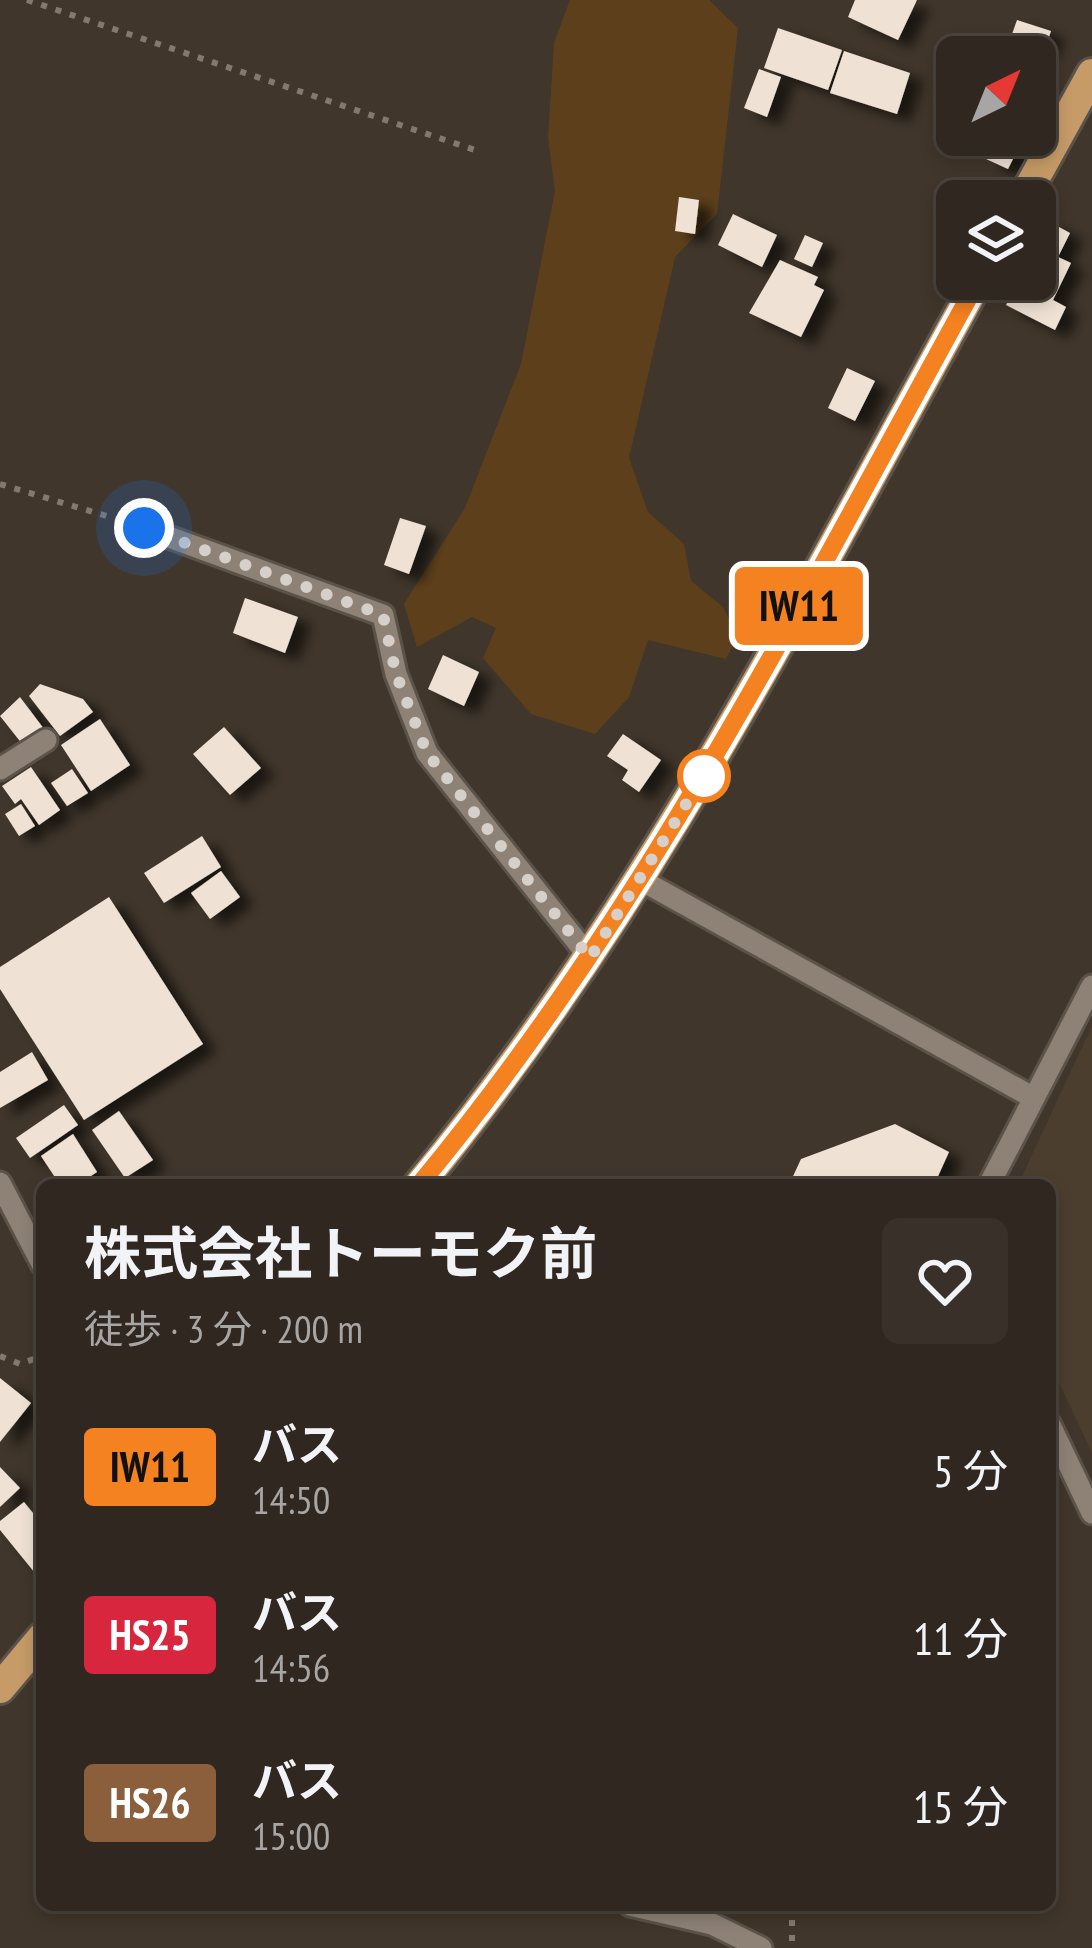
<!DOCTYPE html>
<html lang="ja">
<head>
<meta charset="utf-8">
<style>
	body { margin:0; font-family:"PT Sans Narrow","Noto Sans JP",sans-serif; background:#383029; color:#f1f3f6; height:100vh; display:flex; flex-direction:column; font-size:45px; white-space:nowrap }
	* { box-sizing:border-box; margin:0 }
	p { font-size:39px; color:#a8a6a5 }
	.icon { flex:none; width:66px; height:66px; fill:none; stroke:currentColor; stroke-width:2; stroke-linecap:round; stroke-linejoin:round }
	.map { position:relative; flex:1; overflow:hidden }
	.drawer { position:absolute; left:36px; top:1179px; width:1020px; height:732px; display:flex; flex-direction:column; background:#302820; border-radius:18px; box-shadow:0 6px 18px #0003,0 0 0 3px #4b443e }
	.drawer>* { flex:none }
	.badge { padding:0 24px; border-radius:9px; font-size:42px; line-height:78px }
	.needle { width:78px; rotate:43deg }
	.fabs { position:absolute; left:936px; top:36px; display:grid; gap:24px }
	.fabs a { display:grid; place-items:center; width:120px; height:120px; border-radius:18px; background:#302820; box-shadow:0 6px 18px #0003,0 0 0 3px #4b443e; font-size:60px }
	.you { position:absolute; width:60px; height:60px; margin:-30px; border:9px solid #fff; border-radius:50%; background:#1a73e8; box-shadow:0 0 0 18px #1a73e833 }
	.map>.badge { position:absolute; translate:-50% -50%; box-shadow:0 0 0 6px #fff }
	.round { display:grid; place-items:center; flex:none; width:126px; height:126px; border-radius:18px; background:#383029 }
	.summary { display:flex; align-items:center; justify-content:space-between; height:204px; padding:0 48px }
	h1 { font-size:57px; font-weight:700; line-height:90px }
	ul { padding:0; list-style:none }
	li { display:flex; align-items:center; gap:36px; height:168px; padding:0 48px }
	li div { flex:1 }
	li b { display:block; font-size:45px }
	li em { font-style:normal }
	li .badge { min-width:132px; font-weight:700; text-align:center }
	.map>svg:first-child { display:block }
	.built { fill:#4c3e2e }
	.green { fill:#5d401b }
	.building { fill:#efe2d5; filter:url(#shadow) }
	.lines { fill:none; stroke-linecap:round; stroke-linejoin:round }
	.minor-casing { stroke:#5b534a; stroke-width:27 }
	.major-casing { stroke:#5b534a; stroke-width:36 }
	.path { stroke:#827a71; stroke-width:6; stroke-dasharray:6 9; stroke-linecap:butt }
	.minor { stroke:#8e8276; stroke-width:21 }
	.major { stroke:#c69b67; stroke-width:30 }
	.line-casing { stroke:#fff; stroke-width:27 }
	.line { stroke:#f58220; stroke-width:18 }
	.walk { stroke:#d6d0ca; stroke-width:12; stroke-dasharray:0 21.6 }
	.stop-dot { fill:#fff; stroke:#f58220; stroke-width:6 }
</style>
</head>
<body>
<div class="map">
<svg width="1092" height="1948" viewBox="0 0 1092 1948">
	<defs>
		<filter id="shadow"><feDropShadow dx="13" dy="8" stdDeviation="6" flood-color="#0009"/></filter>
	</defs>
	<rect width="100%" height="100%" fill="#40362b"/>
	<path class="built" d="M1092,1026V1453L1050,1363V1185H1018Z"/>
	<path class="green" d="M570,0H709L738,28L717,214L675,257L629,458L648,512L684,544L691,581L723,607L738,636L726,659L648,640L629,697L595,734L531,714L483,658L496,628L472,617L417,647L404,604L465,508L521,364L555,191L548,137L554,43Z"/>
	<g class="building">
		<path d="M855,0H917L898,40L848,17Z"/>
		<path d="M1017,20L1051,31L1045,49L1011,37Z"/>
		<path d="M778,28L842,50L828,90L764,68Z"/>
		<path d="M956,49L974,56L957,57V116L937,109Z"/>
		<path d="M844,51L910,73L897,114L830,93Z"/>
		<path d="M759,69L781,77L767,117L744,108Z"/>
		<path d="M997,135L1020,145L1008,169L986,159Z"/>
		<path d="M679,197L699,200L695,234L675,231Z"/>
		<path d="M733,214L777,235L762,267L718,245Z"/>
		<path d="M1048,221L1070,233L1058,257L1071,263L1053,300L1066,307L1055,330L1006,305L1013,291L1004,287L1008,279H1035V242Z"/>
		<path d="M805,235L823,243L812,267L794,259Z"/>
		<path d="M780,260L818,277L814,285L824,290L801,337L749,313Z"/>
		<path d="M847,368L875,381L855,421L828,408Z"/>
		<path d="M400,518L426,526L409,574L384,565Z"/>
		<path d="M245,598L298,617L285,653L233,633Z"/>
		<path d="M443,655L479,672L464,706L428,689Z"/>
		<path d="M40,684L83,699L93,712L60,736L29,696Z"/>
		<path d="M20,697L44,729L23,745L0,716Z"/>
		<path d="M100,719L130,765L91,791L61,745Z"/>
		<path d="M224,727L261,768L230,795L193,754Z"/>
		<path d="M623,734L661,760L639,792L622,780L628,770L607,756Z"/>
		<path d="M31,767L60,810L39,825L21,799L15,804L2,786Z"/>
		<path d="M72,769L88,793L67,806L51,783Z"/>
		<path d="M21,804L35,826L19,836L5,814Z"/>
		<path d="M202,836L221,867L164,903L144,873Z"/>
		<path d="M221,871L240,897L210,919L191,893Z"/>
		<path d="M109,897L203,1044L84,1120L0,989V967Z"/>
		<path d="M32,1052L48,1080L0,1108V1072Z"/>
		<path d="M64,1105L78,1125L30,1158L16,1138Z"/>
		<path d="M119,1111L153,1160L125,1178L92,1130Z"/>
		<path d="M895,1124L949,1152L934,1185H789L801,1159Z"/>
		<path d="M73,1134L97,1172L77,1185H60L41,1156Z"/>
		<path d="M0,1378L31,1403L0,1442Z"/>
		<path d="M0,1467L20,1488L0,1507Z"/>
		<path d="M24,1502L42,1524L39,1578L0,1530V1521Z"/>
	</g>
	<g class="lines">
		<g class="minor-casing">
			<g id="minor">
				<path d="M144,528L383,615L396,674L427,753L590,958"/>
				<path d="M0,769L46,740"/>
				<path d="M641,880L1032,1097"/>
				<path d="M0,1183L42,1264"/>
				<path d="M989,1185L1092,986"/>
				<path d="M1050,1425L1092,1513"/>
				<path d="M630,1905L712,1924L761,1948"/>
			</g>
		</g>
		<g class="major-casing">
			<g id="major">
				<path d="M1022,201L1092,74"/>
				<path d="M419,1185C647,910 807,590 979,279"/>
				<path d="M0,1688L42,1638"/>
			</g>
		</g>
		<g class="path">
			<path d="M27,0L481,152"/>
			<path d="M0,484L123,521"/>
			<path d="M0,1356L20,1364L42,1356"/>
			<path d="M792,1905V1948"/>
		</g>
		<use href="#minor" class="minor"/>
		<use href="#major" class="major"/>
	</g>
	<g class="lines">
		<g class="line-casing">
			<path id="line" d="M419,1185C648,910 807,590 979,279"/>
		</g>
		<use href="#line" class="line"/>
		<path class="walk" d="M144,528L383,615L396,674L427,753L590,958L713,761L704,776"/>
	</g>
	<circle class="stop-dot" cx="704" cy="776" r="24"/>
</svg>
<div class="fabs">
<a><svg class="needle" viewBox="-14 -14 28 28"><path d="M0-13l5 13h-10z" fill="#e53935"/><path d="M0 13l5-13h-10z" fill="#a8a6a5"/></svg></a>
<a><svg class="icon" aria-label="layers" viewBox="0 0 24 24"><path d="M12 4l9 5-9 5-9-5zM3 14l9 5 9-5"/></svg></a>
</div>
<div class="you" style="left:144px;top:528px"></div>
<b class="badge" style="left:799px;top:606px;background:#f58220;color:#111">IW11</b>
<section class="drawer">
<div class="summary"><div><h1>株式会社トーモク前</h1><p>徒歩 · 3 分 · 200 m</p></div><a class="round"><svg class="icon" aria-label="heart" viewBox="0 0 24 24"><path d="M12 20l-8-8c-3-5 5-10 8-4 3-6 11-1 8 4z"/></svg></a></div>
<ul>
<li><span class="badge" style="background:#f58220;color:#111">IW11</span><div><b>バス</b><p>14:50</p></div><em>5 分</em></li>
<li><span class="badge" style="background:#d7263d;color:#fff">HS25</span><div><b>バス</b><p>14:56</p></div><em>11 分</em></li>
<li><span class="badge" style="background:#8b5e3c;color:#fff">HS26</span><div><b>バス</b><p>15:00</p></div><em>15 分</em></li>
</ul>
</section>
</div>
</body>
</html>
